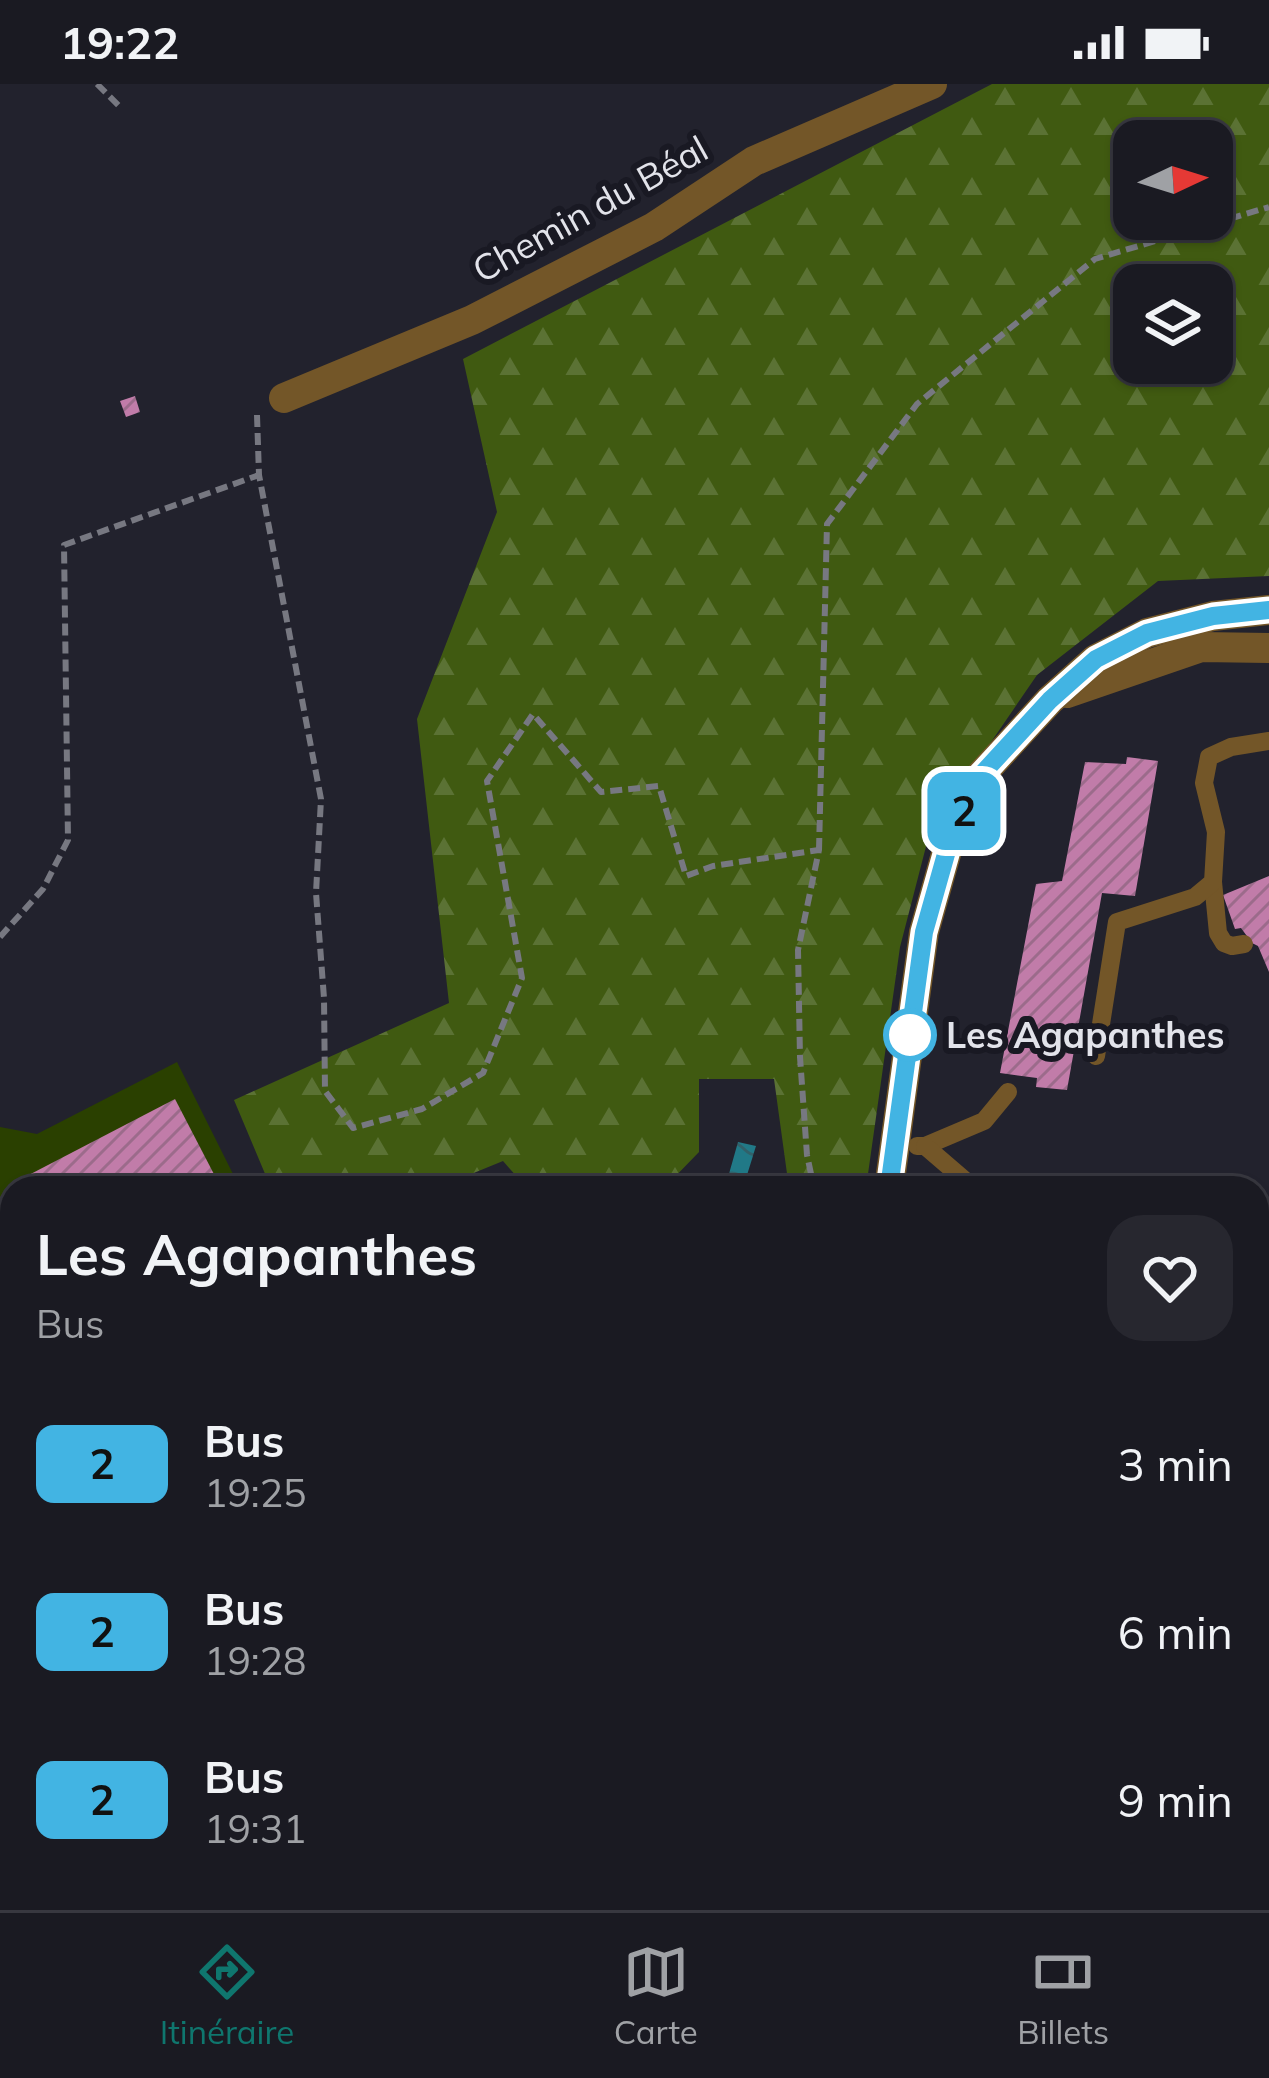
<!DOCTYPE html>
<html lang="fr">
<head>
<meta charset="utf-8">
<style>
	body { margin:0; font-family:Mulish,sans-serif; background:#27272f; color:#f1f3f6; height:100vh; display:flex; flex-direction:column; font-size:45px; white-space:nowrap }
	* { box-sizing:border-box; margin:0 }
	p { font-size:39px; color:#9fa1a5 }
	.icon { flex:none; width:66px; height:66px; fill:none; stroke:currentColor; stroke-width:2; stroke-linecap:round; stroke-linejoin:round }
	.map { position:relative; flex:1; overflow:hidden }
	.side { position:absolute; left:0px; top:1092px; width:1269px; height:735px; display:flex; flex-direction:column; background:#1a1a22; border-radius:36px 36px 0 0; box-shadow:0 3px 9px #0004,0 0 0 3px #383840 }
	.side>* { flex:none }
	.badge { padding:0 24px; border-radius:18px; font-size:42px; line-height:78px }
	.needle { width:78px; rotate:86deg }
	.tools { position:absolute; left:1113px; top:36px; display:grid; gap:24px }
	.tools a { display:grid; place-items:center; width:120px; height:120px; border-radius:24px; background:#1a1a22; box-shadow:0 3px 9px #0004,0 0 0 3px #383840; font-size:60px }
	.map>.badge { position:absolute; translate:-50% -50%; box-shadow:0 0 0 6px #fff }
	.round { display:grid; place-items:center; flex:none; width:126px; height:126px; border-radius:36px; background:#27272f }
	.head { display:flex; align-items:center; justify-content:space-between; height:204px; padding:0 36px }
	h1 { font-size:57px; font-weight:700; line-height:90px }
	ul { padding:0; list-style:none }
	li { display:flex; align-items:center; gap:36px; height:168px; padding:0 36px }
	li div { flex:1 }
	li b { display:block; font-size:45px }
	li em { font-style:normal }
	li .badge { min-width:132px; font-weight:700; text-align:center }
	.status { display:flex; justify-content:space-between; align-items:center; height:84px; padding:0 60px; background:#1a1a22; direction:ltr }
	.status svg { height:33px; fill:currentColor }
	.tabs { display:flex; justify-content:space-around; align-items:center; height:168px; border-top:3px solid #383840; background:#1a1a22; font-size:33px; color:#9fa1a5 }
	.tabs a { display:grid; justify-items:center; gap:6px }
	.tabs .on { color:#0f766e }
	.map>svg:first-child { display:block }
	.forest { fill:url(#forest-firs); fill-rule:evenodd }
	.pitch { fill:#2a4000 }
	.water { fill:url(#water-waves) }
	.building { fill:url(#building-hatch) }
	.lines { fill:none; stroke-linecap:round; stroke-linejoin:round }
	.path { stroke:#777881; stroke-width:6; stroke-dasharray:12 6; stroke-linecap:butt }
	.service { stroke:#735628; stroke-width:18 }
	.minor { stroke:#735628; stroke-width:30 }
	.line-casing { stroke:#fff; stroke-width:27 }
	.line { stroke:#42b4e3; stroke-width:18 }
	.stop-dot { fill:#fff; stroke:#42b4e3; stroke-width:6 }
	.labels { text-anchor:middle; stroke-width:12; stroke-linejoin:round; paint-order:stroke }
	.street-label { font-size:36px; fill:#e2e3ea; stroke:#191923 }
	.stop-label { font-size:36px; font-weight:bold; fill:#e2e3ea; stroke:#191923; text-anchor:start }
</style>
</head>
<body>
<div class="status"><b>19:22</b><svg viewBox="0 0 49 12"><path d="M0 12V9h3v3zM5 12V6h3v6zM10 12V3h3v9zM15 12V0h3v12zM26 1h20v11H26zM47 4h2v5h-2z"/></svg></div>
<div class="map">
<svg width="1269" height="1826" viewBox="0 0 1269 1826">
	<defs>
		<pattern id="forest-firs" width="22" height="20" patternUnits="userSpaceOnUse" patternTransform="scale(3)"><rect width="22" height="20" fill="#405a11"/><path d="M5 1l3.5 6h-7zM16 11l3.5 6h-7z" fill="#5b7234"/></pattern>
		<pattern id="water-waves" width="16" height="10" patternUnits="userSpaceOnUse" patternTransform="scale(3)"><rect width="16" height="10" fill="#217987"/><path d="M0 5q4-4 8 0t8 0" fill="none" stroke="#31616a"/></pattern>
		<pattern id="building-hatch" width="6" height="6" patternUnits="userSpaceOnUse" patternTransform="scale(3)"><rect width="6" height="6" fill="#c17ca9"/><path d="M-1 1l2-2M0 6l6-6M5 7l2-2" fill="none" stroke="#9c6b8b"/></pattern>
	</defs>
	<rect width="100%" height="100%" fill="#22222d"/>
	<path class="forest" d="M992,0H1269V492L1158,497L1037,591L930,747L900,863L866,1104H789L774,995H699V1068L664,1104H527L503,1077L437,1104H271L234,1016L449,919L417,635L497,428L463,275ZM1134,57H1212V135H1134ZM1134,201H1212V279H1134Z"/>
	<path class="pitch" d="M177,978L240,1104H12V1755L0,1753V1043L37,1050Z"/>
	<path class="water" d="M738,1058L756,1062L743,1104H725Z"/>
	<g class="building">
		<path d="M135,312L140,328L126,333L120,317Z"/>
		<path d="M1127,673L1158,677L1135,812L1102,809L1067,1006L1036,1003L1037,994L1000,989L1036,800L1062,797L1085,678L1126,680Z"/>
		<path d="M1269,792V888L1258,862L1252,859L1241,844L1235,845L1223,811Z"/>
		<path d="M175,1015L217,1096L201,1104H28L23,1094Z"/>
		<path d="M833,1815H883L884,1826H834Z"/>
	</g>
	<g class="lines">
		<g class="path">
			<path d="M97,0L119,22"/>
			<path d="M257,331L259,391L321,715L316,809L324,914L325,1007L353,1044L422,1025L483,989L522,894L487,697L533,630L601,708L659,702L686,792L713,782L819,766L798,866L800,973L807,1071L814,1104"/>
			<path d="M819,766L827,440L917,320L1095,175L1269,123"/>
			<path d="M0,853L43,805L68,756L64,461L259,391"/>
		</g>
		<g class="service">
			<path d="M1213,798L1218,849L1224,859L1232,862L1244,860"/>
			<path d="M1096,972L1117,838L1195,813L1213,798L1216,748L1204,699L1209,673L1231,663L1269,657"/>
			<path d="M917,1062H925L984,1037L1008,1008"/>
			<path d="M925,1062L968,1099L1056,1104"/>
			<path d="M0,1721L12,1720"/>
			<path d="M618,1815L621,1826"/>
			<path d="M911,1815L912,1826"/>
			<path d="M530,1826L532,1815"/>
		</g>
		<g class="minor">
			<path d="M284,314L472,236L654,143L754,77L932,0"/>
			<path d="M1067,609L1201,563L1269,564"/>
			<path d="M889,1104L924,848L950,756L981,691L1050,616L1096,575L1147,549L1213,532L1269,526"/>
			<path d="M0,1789L12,1791"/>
			<path d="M172,1815C227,1823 286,1826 340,1815"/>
		</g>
	</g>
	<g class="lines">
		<g class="line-casing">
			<path id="line" d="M889,1104L924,848L950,756L981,691L1050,616L1096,575L1147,549L1213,532L1269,526"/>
		</g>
		<use href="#line" class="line"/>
	</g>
	<circle class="stop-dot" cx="910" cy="951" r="24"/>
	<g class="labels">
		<g class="street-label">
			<text transform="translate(590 125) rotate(-29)" y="13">Chemin du Béal</text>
		</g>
		<g class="stop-label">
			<text x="946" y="964">Les Agapanthes</text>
		</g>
	</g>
</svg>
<div class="tools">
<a><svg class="needle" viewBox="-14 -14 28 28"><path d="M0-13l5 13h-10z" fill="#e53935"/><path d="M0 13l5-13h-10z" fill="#9fa1a5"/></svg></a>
<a><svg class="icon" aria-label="layers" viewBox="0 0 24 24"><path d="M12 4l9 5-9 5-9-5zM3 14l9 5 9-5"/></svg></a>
</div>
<b class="badge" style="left:964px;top:727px;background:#42b4e3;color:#111">2</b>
<section class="side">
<div class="head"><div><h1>Les Agapanthes</h1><p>Bus</p></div><a class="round"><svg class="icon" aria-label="heart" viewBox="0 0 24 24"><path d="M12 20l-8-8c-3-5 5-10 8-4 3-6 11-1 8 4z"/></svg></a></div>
<ul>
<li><span class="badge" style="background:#42b4e3;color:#111">2</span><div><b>Bus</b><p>19:25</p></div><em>3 min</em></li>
<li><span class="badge" style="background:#42b4e3;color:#111">2</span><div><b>Bus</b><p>19:28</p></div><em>6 min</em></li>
<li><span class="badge" style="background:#42b4e3;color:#111">2</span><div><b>Bus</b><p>19:31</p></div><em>9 min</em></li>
</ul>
</section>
</div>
<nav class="tabs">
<a class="on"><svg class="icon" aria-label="directions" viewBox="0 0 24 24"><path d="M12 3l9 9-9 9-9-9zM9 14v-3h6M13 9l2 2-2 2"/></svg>Itinéraire</a>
<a><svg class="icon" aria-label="map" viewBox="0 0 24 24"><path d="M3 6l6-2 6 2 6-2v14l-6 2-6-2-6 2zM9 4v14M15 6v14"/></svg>Carte</a>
<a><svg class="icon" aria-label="tickets" viewBox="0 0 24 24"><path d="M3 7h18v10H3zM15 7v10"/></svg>Billets</a>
</nav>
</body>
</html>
